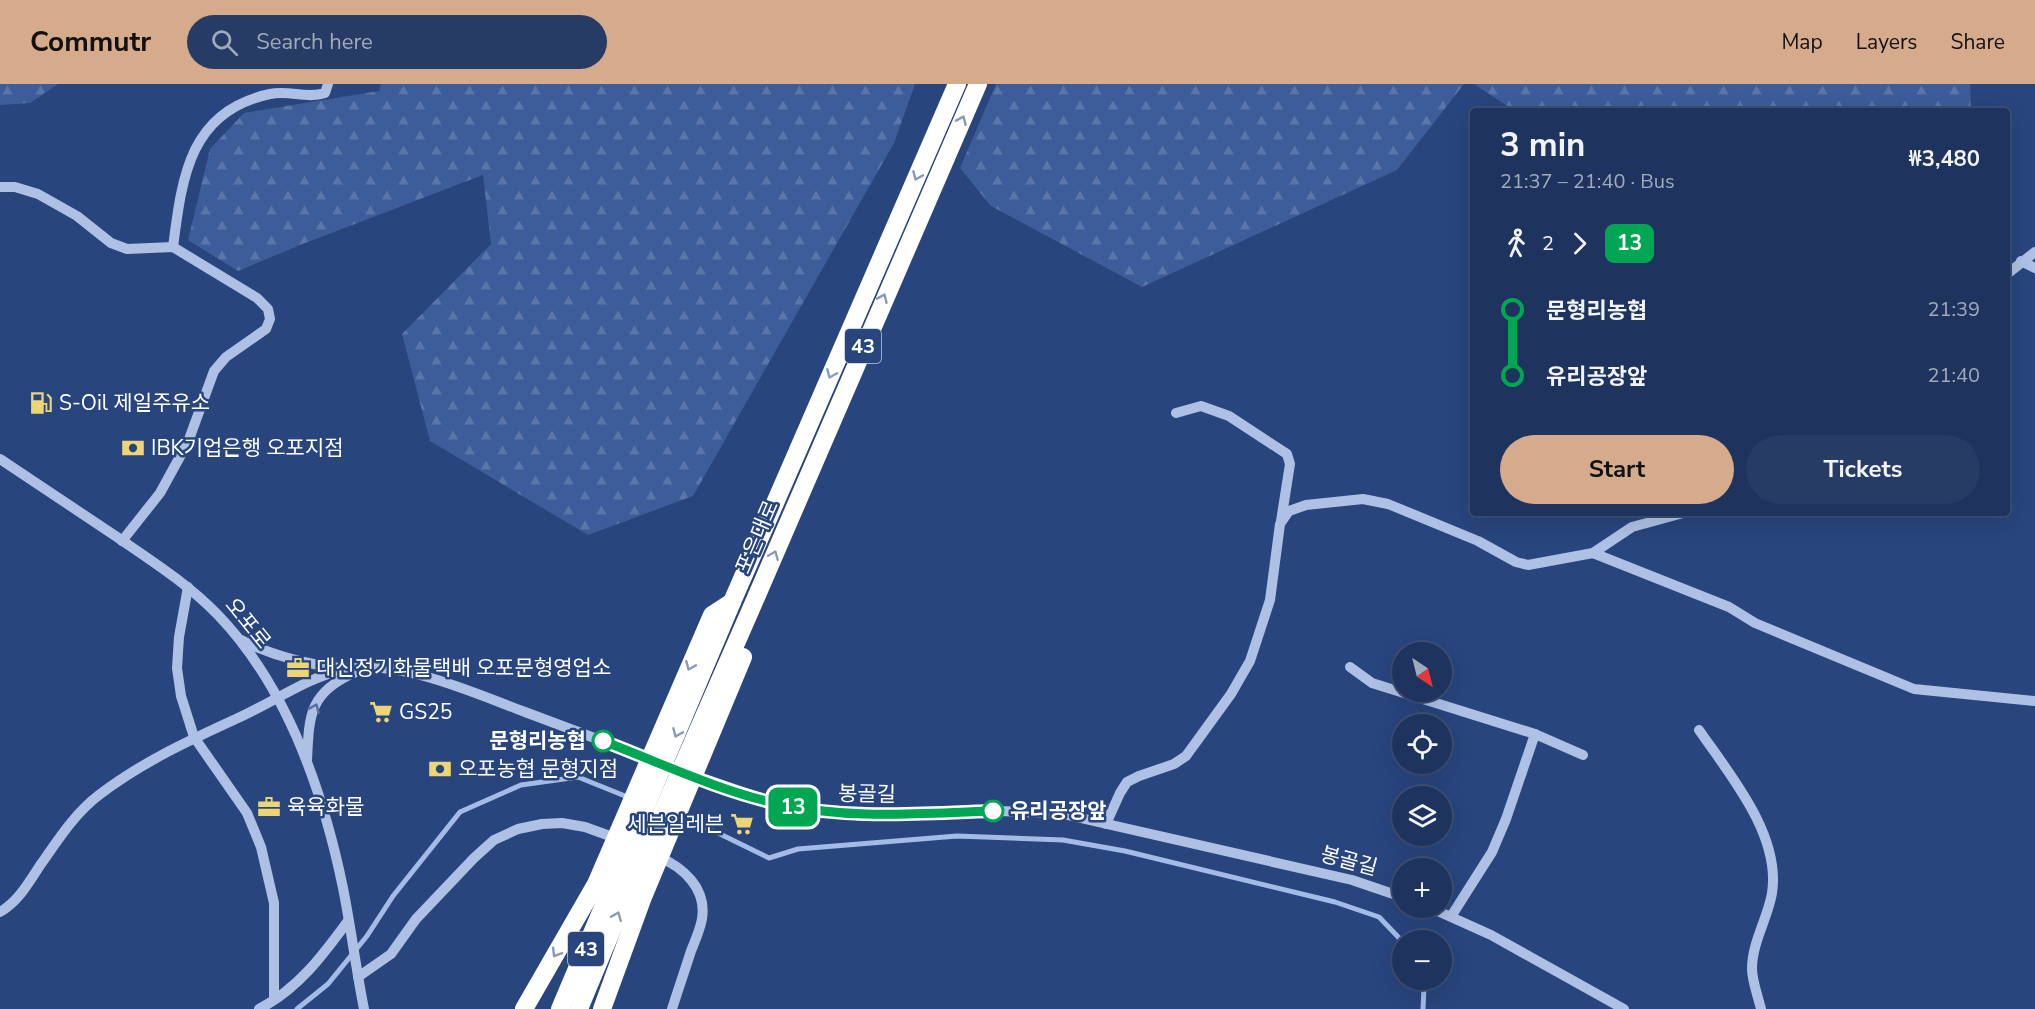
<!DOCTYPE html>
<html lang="en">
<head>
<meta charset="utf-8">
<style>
	body { margin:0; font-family:"Nunito Sans","Noto Sans KR",sans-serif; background:#263c64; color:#f1f3f6; height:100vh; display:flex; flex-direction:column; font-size:22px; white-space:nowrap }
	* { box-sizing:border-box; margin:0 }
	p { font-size:20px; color:#a1aabc }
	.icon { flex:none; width:33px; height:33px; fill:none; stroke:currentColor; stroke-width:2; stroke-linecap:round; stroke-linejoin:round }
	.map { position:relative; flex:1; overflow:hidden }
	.drawer { position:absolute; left:1470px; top:24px; width:540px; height:408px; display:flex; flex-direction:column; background:#1e345e; border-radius:6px; box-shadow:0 6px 24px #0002,0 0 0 2px #3c4f73 }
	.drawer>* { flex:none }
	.badge { padding:0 12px; border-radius:9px; font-size:21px; line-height:39px }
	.needle { width:39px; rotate:145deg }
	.fabs { position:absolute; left:1392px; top:558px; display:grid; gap:12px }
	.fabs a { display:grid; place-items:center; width:60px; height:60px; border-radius:50%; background:#1e345e; box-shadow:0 6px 24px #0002,0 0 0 2px #3c4f73; font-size:30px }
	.map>.badge { position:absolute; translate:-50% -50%; box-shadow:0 0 0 3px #fff }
	.legs { display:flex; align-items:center; gap:9px; height:66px; padding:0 30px; font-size:20px }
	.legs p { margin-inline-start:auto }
	.summary { display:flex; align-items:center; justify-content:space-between; height:102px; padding:0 30px }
	h1 { font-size:33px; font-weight:700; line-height:45px }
	.button { display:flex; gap:12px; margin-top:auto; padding:12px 30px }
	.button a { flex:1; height:69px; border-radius:36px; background:#d6ab8b; color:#111; font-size:24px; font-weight:700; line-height:69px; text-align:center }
	.button a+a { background:#263c64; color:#f1f3f6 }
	ul { padding:0 30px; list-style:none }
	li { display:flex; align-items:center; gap:21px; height:66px; font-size:22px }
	li i { display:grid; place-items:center; width:9px; height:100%; margin:0 8px; background:currentColor }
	li i::after { content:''; width:15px; height:15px; margin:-8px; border:4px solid; border-radius:50%; background:#1e345e }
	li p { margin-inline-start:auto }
	li:first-child i { background:linear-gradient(#0000 50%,currentColor 0) }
	li:last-child i { background:linear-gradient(currentColor 50%,#0000 0) }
	header { display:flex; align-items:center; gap:36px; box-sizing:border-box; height:84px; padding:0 30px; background:#d6ab8b; color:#111 }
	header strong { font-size:28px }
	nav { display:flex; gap:33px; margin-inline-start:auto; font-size:21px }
	.search { width:420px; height:54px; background:#263c64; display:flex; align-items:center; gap:15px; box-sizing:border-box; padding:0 21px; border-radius:33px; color:#a1aabc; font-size:22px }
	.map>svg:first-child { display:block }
	.forest { fill:url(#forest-firs) }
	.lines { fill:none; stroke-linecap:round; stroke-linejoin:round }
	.stream { stroke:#a3bbe5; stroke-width:5 }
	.minor { stroke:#aec1e4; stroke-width:10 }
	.highway { stroke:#fff; stroke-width:18 }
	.oneway { stroke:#8999b8 }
	.oneway2 { stroke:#5770a1 }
	.line-1-casing { stroke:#fff; stroke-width:14 }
	.line-1 { stroke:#00a651; stroke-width:9 }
	.stop-1-dot { fill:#fff; stroke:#00a651; stroke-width:3 }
	.labels { text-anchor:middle; stroke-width:5; stroke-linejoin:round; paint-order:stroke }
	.shield { fill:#28457d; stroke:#bec7d8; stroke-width:1.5 }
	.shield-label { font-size:20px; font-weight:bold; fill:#fff }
	.poi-label { font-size:21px; fill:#fff; stroke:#28457d; text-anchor:start }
	.street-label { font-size:21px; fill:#fff; stroke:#28457d }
	.stop-label { font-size:21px; font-weight:bold; fill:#fff; stroke:#28457d; text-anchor:end }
</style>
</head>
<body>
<header>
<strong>Commutr</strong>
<div class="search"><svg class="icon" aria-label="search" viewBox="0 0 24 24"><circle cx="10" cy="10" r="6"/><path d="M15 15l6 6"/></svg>Search here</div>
<nav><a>Map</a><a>Layers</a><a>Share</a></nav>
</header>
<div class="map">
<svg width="2035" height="925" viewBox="0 0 2035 925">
	<defs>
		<pattern id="forest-firs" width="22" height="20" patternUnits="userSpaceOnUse" patternTransform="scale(1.5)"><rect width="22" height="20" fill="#3c5d9a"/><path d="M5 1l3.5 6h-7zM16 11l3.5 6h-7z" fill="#5975a9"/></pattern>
	</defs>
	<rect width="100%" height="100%" fill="#28457d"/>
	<g class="forest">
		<path d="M0,0H58L30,19L0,21Z"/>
		<path d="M381,0H915L894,59L693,412L588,451L430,357L402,250L491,160L483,91L300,161L238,187L188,156L210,65L244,29L379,7Z"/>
		<path d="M996,0H1464L1397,86L1142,203L991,122L960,84Z"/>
		<path d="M1474,0H1970L1971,27H1515Z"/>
	</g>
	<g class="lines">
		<g class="stream">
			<path d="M680,735L716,748L769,774L798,765L957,752L1063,756L1125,767L1335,818L1379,833L1402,857"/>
			<path d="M1422,896L1424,903L1423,925"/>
			<path d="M297,925L328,900L367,852L393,812L460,728L521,701L578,693L630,714"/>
		</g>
		<g class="minor">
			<path d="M0,103H15L38,110L77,132L111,159L127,165L173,163L257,214L268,225L270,235L266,245L226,273L214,287L188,358L160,409L122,457"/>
			<path d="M173,163C182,94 189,27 270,10C289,6 307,15 325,9L328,0"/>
			<path d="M2021,177L2035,184"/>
			<path d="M2007,190L2035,168"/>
			<path d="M1176,329L1201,322L1229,332L1287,370L1290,380L1281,437"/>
			<path d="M0,375C39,401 78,427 117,453C152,477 188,500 218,531C288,604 323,707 343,804C351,844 356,885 364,925"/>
			<path d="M1593,469L1729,523L1755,539L1914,605L2035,617"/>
			<path d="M188,503L179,553L177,584L181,612L194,653L247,729L261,763L274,819V915"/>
			<path d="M241,556C273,572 304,580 340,584"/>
			<path d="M1350,583L1372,599L1535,650L1583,671"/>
			<path d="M1699,646C1730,691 1781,751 1772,809C1768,834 1752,858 1752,885C1752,897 1758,912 1761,925"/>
			<path d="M307,677C309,631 309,608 356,588"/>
			<path d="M690,690L778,720L835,729L863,732L1001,727L1063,730L1352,796L1402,813"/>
			<path d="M1106,740L1120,709L1127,698L1139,692L1174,680L1186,672L1231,610L1250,577L1270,516L1280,440L1289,427L1306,421L1363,415L1388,420L1478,457L1516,478L1528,481L1593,469L1632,443L1683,429"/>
			<path d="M657,772C683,783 707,804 702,835C700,846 695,857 691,867C685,886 678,906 672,925"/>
			<path d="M1431,824L1491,851L1624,925"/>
			<path d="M0,828C19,817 29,798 41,780C58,756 75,729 99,711C142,678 190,656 238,634C274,618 307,593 346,585C400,575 474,609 525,628C568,644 611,660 653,676"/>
			<path d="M1452,831L1492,768L1506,735L1535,650"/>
			<path d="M358,893L391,870L416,835L474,774L494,756L518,745L542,740L562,739L585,743L621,756"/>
			<path d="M259,925C298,905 323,871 348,837"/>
		</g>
		<g class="highway">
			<path d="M524,925L596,800L712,531L732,518"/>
			<path d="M560,925L732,518L957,0"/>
			<path d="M579,925C634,791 693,658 751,525C826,350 901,175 978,0"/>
			<path d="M602,925L643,813L743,573"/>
		</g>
	</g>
	<defs><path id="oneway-chevron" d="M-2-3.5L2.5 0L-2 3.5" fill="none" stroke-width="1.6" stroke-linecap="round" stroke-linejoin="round" transform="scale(1.5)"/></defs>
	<g class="oneway">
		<use href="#oneway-chevron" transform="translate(962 36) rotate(-66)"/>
		<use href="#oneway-chevron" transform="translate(917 92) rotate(113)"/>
		<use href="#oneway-chevron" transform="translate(883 214) rotate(-66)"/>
		<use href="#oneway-chevron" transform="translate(831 290) rotate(113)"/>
		<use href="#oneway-chevron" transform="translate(774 471) rotate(-67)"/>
		<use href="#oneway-chevron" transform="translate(690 582) rotate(113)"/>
		<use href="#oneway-chevron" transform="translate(677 649) rotate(113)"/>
		<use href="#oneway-chevron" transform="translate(617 832) rotate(-68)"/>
		<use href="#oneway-chevron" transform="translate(556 869) rotate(121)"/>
	</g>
	<use class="oneway2" href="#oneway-chevron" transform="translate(315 624) rotate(-66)"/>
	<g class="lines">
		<g class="line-1-casing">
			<path id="line-1" d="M603,657C661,679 719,707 779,720C850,736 921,729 993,727"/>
		</g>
		<use href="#line-1" class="line-1"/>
	</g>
	<defs>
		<g id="fuel-bare" transform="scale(1.8)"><path d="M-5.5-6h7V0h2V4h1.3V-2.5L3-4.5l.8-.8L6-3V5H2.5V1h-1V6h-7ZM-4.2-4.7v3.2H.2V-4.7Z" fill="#ecd575" stroke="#28457d" stroke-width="2.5" paint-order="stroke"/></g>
		<g id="bank-bare" transform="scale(1.8)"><path d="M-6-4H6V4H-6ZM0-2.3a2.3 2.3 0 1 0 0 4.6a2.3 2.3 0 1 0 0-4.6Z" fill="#ecd575" stroke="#28457d" stroke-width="2.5" paint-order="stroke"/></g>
		<g id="office-bare" transform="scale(1.8)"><path d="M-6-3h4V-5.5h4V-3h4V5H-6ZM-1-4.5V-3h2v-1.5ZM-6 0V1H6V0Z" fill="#ecd575" stroke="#28457d" stroke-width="2.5" paint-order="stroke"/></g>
		<g id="supermarket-bare" transform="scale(1.8)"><path d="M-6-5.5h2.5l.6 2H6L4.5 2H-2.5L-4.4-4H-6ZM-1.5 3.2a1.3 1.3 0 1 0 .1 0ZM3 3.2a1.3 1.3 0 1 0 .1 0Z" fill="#ecd575" stroke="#28457d" stroke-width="2.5" paint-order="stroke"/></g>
	</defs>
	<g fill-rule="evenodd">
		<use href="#fuel-bare" x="41" y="319"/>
		<use href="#bank-bare" x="133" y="364"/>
		<use href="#office-bare" x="298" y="584"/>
		<use href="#supermarket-bare" x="381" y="628"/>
		<use href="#bank-bare" x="440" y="685"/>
		<use href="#office-bare" x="269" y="723"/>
		<use href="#supermarket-bare" x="742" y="740"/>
	</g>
	<g class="stop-1-dot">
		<circle cx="603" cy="657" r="10"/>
		<circle cx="993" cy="727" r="10"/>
	</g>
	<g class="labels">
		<g class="shield">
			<rect x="845" y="245" width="36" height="34" rx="4.5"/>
			<rect x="568" y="848" width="36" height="34" rx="4.5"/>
		</g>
		<g class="shield-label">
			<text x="863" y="269">43</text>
			<text x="586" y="872">43</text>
		</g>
		<g class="poi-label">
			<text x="59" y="326">S-Oil 제일주유소</text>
			<text x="151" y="371">IBK기업은행 오포지점</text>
			<text x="316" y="591">대신정기화물택배 오포문형영업소</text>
			<text x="399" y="635">GS25</text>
			<text x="458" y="692">오포농협 문형지점</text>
			<text x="287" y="730">육육화물</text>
			<text x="724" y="747" text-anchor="end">세븐일레븐</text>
		</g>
		<g class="street-label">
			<text transform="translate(757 453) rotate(-67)" y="7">포은대로</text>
			<text transform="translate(248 539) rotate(51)" y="7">오포로</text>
			<text transform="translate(867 710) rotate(1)" y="7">봉골길</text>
			<text transform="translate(1349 777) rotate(15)" y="7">봉골길</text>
		</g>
		<g class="stop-label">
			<text x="586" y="664">문형리농협</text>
			<text x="1010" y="734" text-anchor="start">유리공장앞</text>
		</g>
	</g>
</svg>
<div class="fabs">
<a><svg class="needle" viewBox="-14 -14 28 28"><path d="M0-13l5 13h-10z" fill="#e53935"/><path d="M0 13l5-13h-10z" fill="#a1aabc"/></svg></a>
<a><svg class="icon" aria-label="locate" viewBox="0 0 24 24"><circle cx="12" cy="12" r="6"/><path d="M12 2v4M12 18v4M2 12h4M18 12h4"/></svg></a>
<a><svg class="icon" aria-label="layers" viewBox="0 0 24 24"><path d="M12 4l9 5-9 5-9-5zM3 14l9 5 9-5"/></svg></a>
<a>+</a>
<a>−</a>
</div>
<b class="badge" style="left:793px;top:723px;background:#00a651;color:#fff">13</b>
<section class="drawer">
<div class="summary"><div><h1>3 min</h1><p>21:37 – 21:40 · Bus</p></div><b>₩3,480</b></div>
<div class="legs"><svg class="icon" aria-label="walk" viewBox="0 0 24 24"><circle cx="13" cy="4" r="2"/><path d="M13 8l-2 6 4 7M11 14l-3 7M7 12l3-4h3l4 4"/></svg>2<svg class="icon" aria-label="forward" viewBox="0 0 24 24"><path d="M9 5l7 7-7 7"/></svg><b class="badge" style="background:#00a651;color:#fff">13</b></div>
<ul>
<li><i style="color:#00a651"></i><b>문형리농협</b><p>21:39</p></li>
<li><i style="color:#00a651"></i><b>유리공장앞</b><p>21:40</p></li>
</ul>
<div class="button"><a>Start</a><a>Tickets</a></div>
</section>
</div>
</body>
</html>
